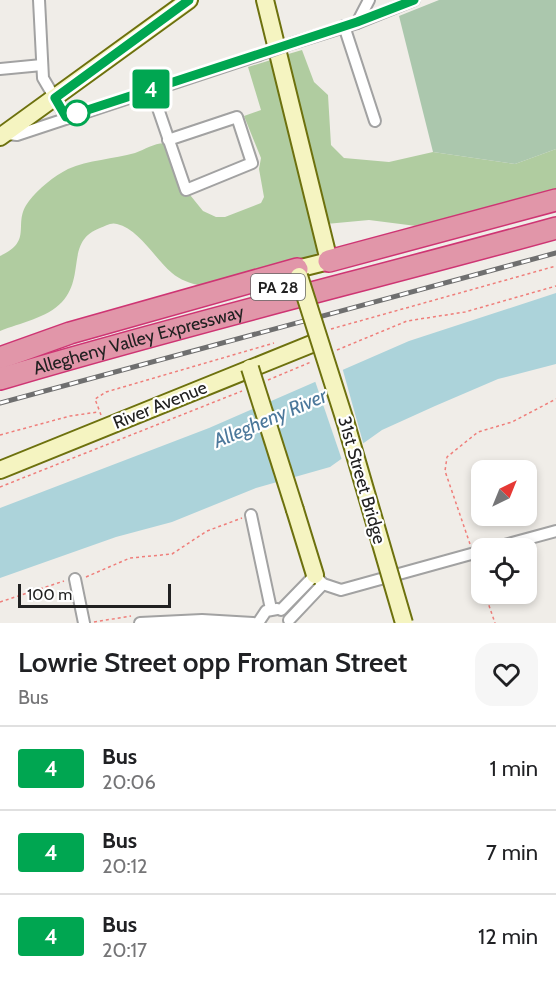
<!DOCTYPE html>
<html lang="en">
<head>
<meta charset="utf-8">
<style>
	body { margin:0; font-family:Cabin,sans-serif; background:#f6f6f6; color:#202124; height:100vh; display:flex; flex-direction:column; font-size:22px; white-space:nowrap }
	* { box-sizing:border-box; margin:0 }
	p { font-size:20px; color:#757577 }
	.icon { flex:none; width:33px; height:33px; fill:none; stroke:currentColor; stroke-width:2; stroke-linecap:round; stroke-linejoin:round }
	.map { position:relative; height:623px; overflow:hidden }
	.side { display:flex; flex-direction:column; background:#fff; flex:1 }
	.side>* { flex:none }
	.badge { padding:0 12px; border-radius:4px; font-size:21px; line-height:39px }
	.needle { width:39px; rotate:43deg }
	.buttons { position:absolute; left:471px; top:460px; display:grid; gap:12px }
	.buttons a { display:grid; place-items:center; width:66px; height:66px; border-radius:12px; background:#fff; box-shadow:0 3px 9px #0003; font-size:30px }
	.scale { position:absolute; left:18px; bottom:15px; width:153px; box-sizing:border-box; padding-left:6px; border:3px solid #212121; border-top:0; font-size:16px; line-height:21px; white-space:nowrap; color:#212121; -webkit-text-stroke:4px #fff; paint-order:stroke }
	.map>.badge { position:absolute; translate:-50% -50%; box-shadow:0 0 0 3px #fff }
	.round { display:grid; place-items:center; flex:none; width:63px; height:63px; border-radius:18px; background:#f6f6f6 }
	.summary { display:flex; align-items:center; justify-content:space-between; height:102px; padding:0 18px }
	h1 { font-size:28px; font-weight:600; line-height:45px }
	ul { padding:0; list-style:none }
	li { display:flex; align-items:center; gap:18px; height:84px; padding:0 18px; border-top:2px solid #e0e0e0 }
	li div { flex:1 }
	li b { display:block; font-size:22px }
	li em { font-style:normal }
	li .badge { min-width:66px; font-weight:700; text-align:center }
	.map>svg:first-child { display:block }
	.forest { fill:#b0cca0 }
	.cemetery { fill:#abc7ad }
	.water { fill:#acd3da }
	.pier { fill:#f0ede8 }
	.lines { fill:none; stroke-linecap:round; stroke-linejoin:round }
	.street-casing { stroke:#a2a2a2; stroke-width:14 }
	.secondary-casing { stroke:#6d710e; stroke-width:20 }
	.highway-casing { stroke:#ce3573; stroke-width:24 }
	.path { stroke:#ef7e7a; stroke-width:1.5; stroke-dasharray:3 3; stroke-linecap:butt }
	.street { stroke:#fff; stroke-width:10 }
	.secondary { stroke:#f5f4c1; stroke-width:16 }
	.highway { stroke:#e196a9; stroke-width:21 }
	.rail-casing { stroke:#6f6f6f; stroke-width:5 }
	.rail { stroke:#fff; stroke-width:3; stroke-dasharray:9; stroke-linecap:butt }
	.street-bridge-casing { stroke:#a2a2a2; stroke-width:14; stroke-linecap:butt }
	.secondary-bridge-casing { stroke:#6d710e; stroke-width:20; stroke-linecap:butt }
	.street-bridge { stroke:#fff; stroke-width:10 }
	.secondary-bridge { stroke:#f5f4c1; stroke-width:16 }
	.line-casing { stroke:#fff; stroke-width:14 }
	.line { stroke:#00a651; stroke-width:9 }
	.stop-dot { fill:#fff; stroke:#00a651; stroke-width:3 }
	.labels { text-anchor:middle; stroke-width:4.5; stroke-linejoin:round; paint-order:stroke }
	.shield { fill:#fff; stroke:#646464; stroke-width:1.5 }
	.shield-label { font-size:16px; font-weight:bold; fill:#212121 }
	.street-label { font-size:18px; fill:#212121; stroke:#fff }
	.water-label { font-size:20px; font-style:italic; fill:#4c789b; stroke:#fff }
</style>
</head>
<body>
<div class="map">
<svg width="556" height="623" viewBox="0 0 556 623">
	<rect width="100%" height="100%" fill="#f0ede8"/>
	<g class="forest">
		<path d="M302,50L314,82L328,95L331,145L344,158L389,162L433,152L515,164L556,149V193L424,227L369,220L326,224L285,55Z"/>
		<path d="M274,59L318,249L316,255L201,286C190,283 180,280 172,273C155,259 139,229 117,224C111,222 105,226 100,228C65,241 86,276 62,302C47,318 20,323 0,331V256C35,240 11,224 29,201C38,189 54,176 68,169C88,160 114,159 135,153C147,149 157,141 169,144L186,190L203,211L216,217H225L261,203L264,197L259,169L261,158L244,116L261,110L248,67Z"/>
	</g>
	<path class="cemetery" d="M439,0H556V149L515,164L433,152L399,16Z"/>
	<path class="water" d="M556,293V364L498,379L435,406L382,430L330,467L256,488L172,522L116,537L0,578V508L209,428L409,341Z"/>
	<path class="pier" d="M342,367L364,446L343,463L314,378Z"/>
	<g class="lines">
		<g class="street-casing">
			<g id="street">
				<path d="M39,0L43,78L66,117"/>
				<path d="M357,23L369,0"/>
				<path d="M344,26L375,121"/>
				<path d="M293,43L357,23L414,0"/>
				<path d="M0,69L42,65"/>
				<path d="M151,88L186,190L252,163L237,117L168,140"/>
				<path d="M6,134L17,135L259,55"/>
				<path d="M251,515L271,609"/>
				<path d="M490,549L556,531"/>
				<path d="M75,579L84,623"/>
				<path d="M281,610L315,575L323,584L341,590L482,551"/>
				<path d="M289,620L323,584"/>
				<path d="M140,623L202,620L253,623"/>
				<path d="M258,623L266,611L277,609"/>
			</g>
		</g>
		<g class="secondary-casing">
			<g id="secondary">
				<path d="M265,0L329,261L297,269L299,276"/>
				<path d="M0,137L189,0"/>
				<path d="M0,470L319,341"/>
				<path d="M295,510L315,575"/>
			</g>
		</g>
		<g class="highway-casing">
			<g id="highway">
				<path d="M329,261L556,200"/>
				<path d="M0,358L70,333L297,269"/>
				<path id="s1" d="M0,379C184,324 371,279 556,228"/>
			</g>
		</g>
		<g class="path">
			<path d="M331,329L556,266"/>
			<path d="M337,350L407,321L465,312L556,286"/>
			<path d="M268,380L311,362"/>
			<path d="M101,415L95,399L106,392L274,343"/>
			<path d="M0,435L70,416L98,412"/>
			<path d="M0,487L242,391"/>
			<path d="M470,544L445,471L447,457L478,432L512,422L556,399"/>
			<path d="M475,563L482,583"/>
			<path d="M86,577L130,558L172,554L207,531L242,518"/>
			<path d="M485,594L495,623"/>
			<path d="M0,602L64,581"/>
			<path d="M94,622L131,616"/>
		</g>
		<use href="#street" class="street"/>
		<use href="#secondary" class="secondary"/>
		<use href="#highway" class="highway"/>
		<g class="rail-casing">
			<path id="rail" d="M0,403L556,253"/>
		</g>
		<use href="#rail" class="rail"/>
		<g class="street-bridge-casing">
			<path id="street-bridge" d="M259,55L293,43"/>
		</g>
		<g class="secondary-bridge-casing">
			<g id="secondary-bridge">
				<path d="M299,276L346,424L404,623"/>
				<path d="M250,368L295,510"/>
			</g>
		</g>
		<use href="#street-bridge" class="street-bridge"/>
		<use href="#secondary-bridge" class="secondary-bridge"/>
	</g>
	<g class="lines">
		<g class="line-casing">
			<path id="line" d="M189,0L55,98L66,117L357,22L414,0"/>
		</g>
		<use href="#line" class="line"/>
	</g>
	<circle class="stop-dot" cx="77" cy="113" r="12"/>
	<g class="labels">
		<rect class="shield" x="251" y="274" width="54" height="26" rx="4.5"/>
		<g class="shield-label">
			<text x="278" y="293">PA 28</text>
		</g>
		<g class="street-label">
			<text dy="6" stroke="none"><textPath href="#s1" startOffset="144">Allegheny Valley Expressway</textPath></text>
			<text transform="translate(160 405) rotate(-22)" y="6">River Avenue</text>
			<text transform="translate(362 480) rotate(74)" y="6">31st Street Bridge</text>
		</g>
		<g class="water-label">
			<text transform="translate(270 418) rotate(-23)" y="7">Allegheny River</text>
		</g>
	</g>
</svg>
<div class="buttons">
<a><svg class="needle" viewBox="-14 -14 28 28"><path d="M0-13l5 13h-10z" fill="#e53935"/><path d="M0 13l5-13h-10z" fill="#757577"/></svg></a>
<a><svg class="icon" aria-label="locate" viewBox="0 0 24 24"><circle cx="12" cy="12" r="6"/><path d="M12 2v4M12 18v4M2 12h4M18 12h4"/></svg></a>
</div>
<div class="scale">100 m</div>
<b class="badge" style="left:151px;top:89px;background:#00a651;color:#fff">4</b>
</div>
<section class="side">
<div class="summary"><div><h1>Lowrie Street opp Froman Street</h1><p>Bus</p></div><a class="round"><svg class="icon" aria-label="heart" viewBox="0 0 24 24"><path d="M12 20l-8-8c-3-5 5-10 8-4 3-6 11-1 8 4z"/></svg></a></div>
<ul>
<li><span class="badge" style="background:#00a651;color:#fff">4</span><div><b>Bus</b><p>20:06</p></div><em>1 min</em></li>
<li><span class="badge" style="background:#00a651;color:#fff">4</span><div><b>Bus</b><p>20:12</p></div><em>7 min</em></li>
<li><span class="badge" style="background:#00a651;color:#fff">4</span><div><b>Bus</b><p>20:17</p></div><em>12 min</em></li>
</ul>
</section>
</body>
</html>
